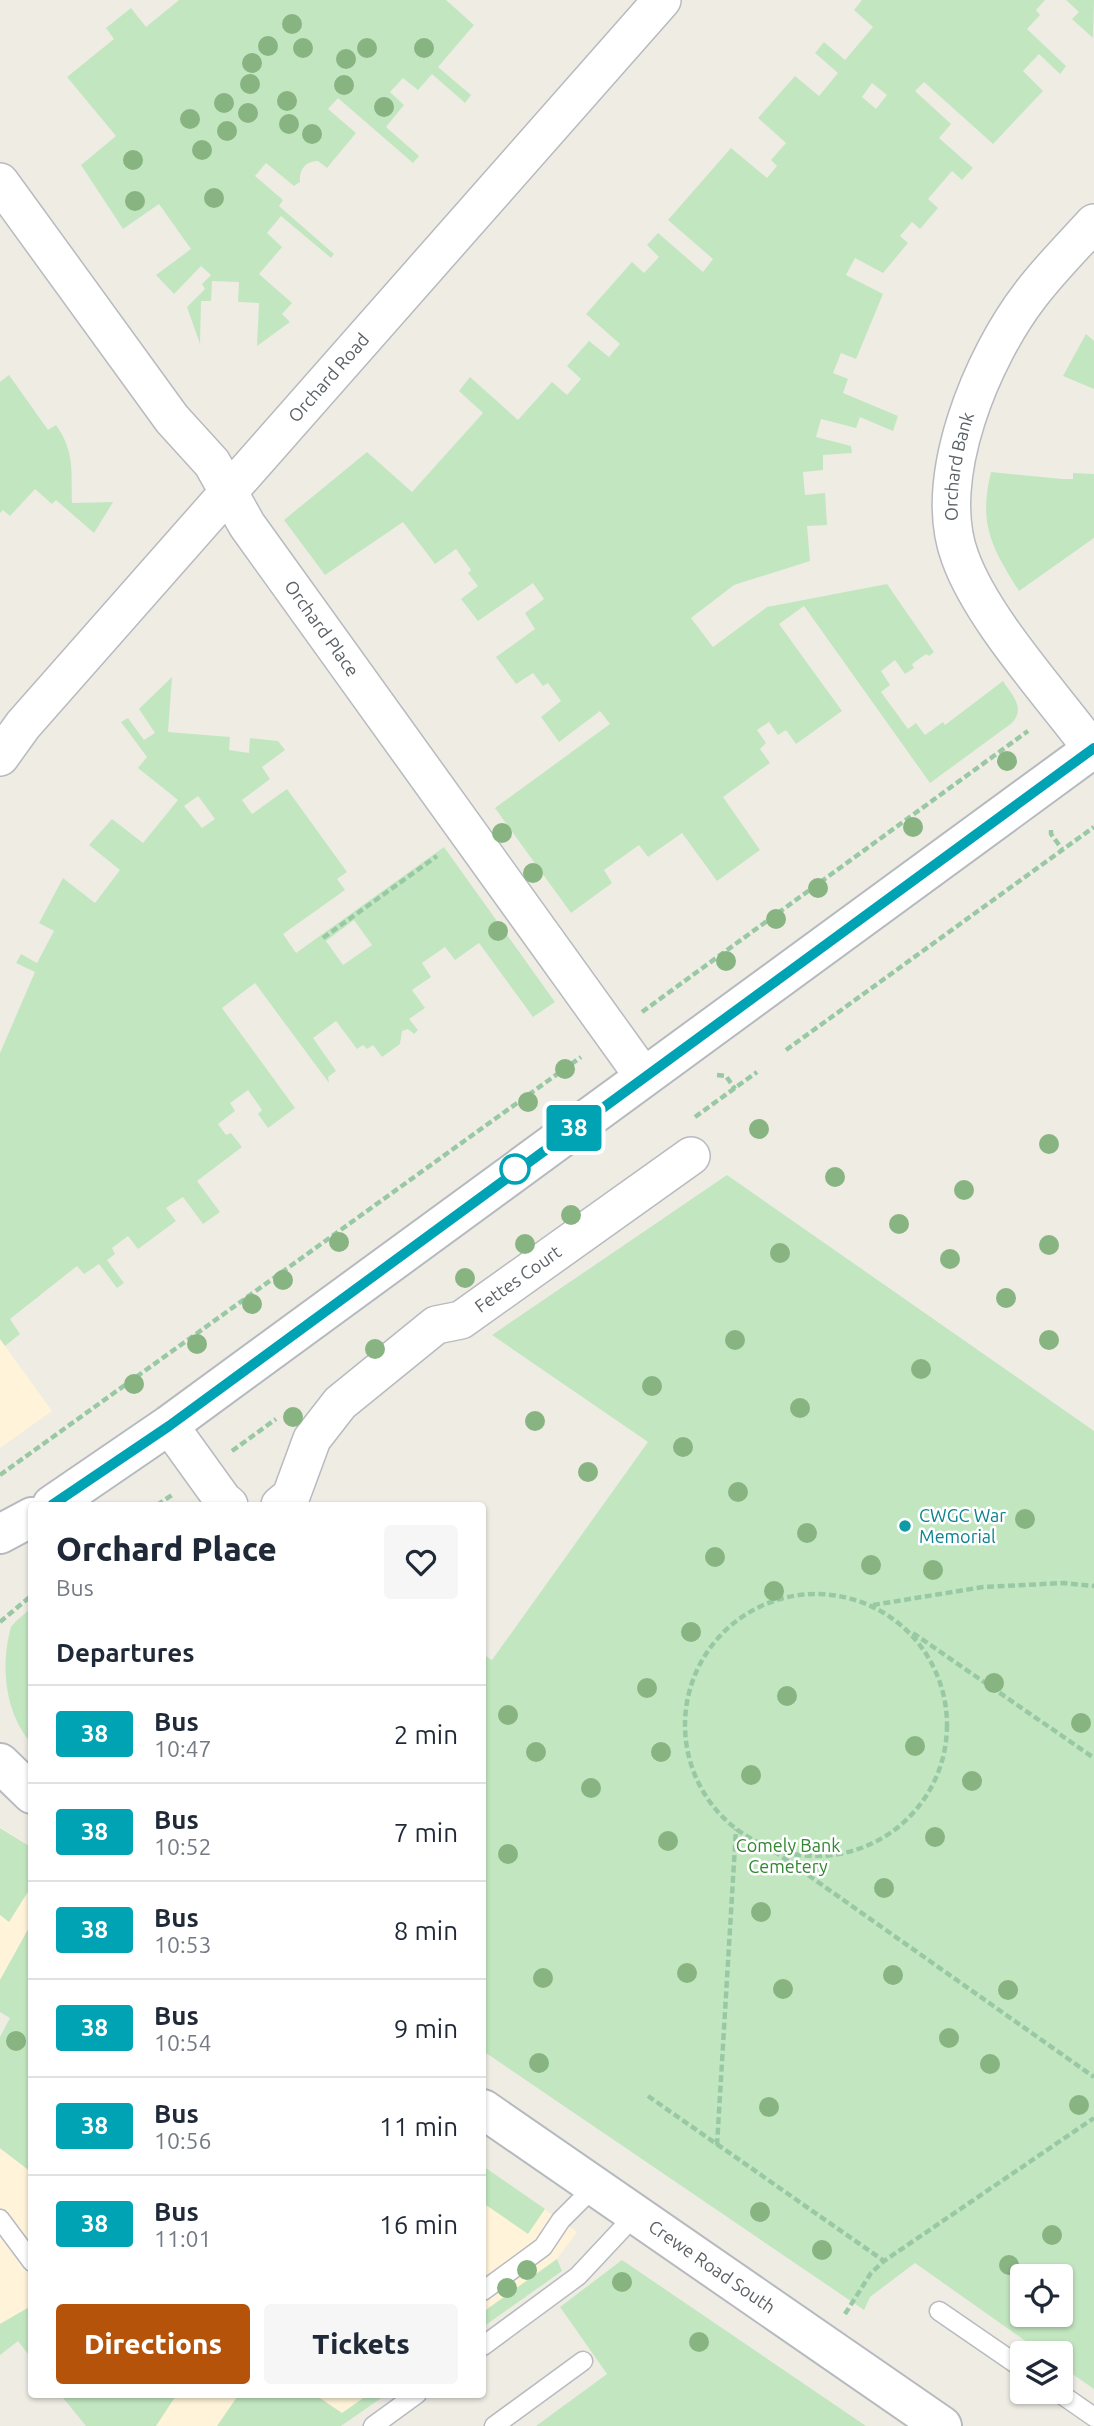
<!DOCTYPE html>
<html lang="en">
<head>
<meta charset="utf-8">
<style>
	body { margin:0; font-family:Ubuntu,sans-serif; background:#f6f6f7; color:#1f2937; height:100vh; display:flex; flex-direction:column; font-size:26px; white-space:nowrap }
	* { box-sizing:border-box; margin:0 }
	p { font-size:23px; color:#747a83 }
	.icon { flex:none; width:38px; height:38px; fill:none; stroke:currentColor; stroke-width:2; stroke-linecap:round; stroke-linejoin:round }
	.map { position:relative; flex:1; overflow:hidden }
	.details { position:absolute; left:28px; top:1502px; width:458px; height:896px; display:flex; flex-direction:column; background:#fff; border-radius:7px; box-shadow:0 2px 5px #0004 }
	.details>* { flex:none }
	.badge { padding:0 14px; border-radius:5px; font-size:24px; line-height:46px }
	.controls { position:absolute; left:1010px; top:2264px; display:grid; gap:14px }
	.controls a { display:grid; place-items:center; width:63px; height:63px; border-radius:7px; background:#fff; box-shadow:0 2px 5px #0004; font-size:35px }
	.map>.badge { position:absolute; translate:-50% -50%; box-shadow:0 0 0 4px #fff }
	h2 { padding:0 28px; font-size:26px; line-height:63px }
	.round { display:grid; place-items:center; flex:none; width:74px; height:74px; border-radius:7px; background:#f6f6f7 }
	.head { display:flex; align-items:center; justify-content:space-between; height:119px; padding:0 28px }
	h1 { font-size:33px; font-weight:800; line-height:52px }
	.primary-button { display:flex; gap:14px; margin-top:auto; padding:14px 28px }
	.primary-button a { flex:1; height:80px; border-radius:7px; background:#b45309; color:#fff; font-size:28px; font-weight:800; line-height:80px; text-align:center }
	.primary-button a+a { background:#f6f6f7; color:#1f2937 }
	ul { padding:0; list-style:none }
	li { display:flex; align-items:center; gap:21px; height:98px; padding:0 28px; border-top:2px solid #e0e1e3 }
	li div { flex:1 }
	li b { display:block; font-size:26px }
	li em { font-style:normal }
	li .badge { min-width:77px; font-weight:700; text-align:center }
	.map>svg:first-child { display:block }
	.commercial { fill:#fff4d9 }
	.green { fill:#c2e7c0; fill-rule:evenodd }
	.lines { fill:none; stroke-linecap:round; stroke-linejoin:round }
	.lane-casing { stroke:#b7babf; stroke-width:21 }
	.street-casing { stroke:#b7babf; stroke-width:40 }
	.secondary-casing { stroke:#b6babf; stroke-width:42 }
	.path { stroke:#99c9a4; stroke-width:4.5; stroke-dasharray:7 3.5; stroke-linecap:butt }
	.lane { stroke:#fff; stroke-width:18 }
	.street { stroke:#fff; stroke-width:37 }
	.secondary { stroke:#fff; stroke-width:38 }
	.tree { fill:#88b482 }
	.line-casing { stroke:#fff; stroke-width:16 }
	.line { stroke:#00a3b4; stroke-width:10 }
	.stop-dot { fill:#fff; stroke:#00a3b4; stroke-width:3.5 }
	.culture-dot { fill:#0f9aa8; stroke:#fff; stroke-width:2.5 }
	.labels { text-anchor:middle; stroke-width:5; stroke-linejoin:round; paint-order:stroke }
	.street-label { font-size:18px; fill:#5c6165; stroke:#fff }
	.culture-label { font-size:18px; fill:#0d838f; stroke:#fff; text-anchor:start }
	.park-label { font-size:18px; fill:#338632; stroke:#fff }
</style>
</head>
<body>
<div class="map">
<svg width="1094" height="2426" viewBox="0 0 1094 2426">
	<rect width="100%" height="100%" fill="#efece4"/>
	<g class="commercial">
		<path d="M0,1339L52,1411L0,1448Z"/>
		<path d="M0,1827L32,1847L31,1924L0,1980Z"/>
		<path d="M0,2149L32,2172L31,2306L0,2324Z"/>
		<path d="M483,2166L577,2232L557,2259L483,2312Z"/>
		<path d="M135,2394H369L324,2426H156Z"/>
	</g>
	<g class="green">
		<path d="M179,0H446L474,25L438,67L471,95L465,103L432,74L418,90L403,78L390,92L404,105L386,127L419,156L413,163L338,98L328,109L356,133L327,168L318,161C305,161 299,170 300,182L294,186L266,163L255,176L283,200L279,206L334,254L331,258L281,216L267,233L282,247L259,274L292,303L282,314L290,322L257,346L259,303L238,302L239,282L212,281L211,301H201L200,344L187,307L205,289L202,284L211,275L201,266L174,294L156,275L191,249L159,204L123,229L81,165L116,136L67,77L114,39L106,28L131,8L146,27Z"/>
		<path d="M862,0H1045L1036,10L1040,15L1027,29L1066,66L1060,74L1039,54L1023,71L1043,91L993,144L924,82L915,91L951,124L939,138L973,168L962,180L952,171L928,199L938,208L920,229L912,222L900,236L908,243L883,273L855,258L846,275L883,294L856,359L841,353L833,373L848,379L843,393L898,416L893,431L860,417L856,428L821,419L816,437L851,446L852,453L823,455V470L803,472L805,495L825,493L827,525L807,526L810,561L734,585L691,618L713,647L767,607L887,584L934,652L929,656L926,654L912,664L914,668L905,674L895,660L881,671L890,685L881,692L908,729L916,723L925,735L943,722L945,725L1003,681C1012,695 1026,708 1012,723L930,783L804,606L779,624L842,711L796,744L786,730L778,735L769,722L757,730L766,743L760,749L770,763L723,797L760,850L717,881L682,833L648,857L639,845L604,870L612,883L571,913L495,808L610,724L600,711L559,742L541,717L561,701L548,683L543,686L533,673L516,684L496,657L535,629L525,613L544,599L533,583L478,621L461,599L478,586L468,573L471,570L456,549L435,564L403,522L325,575L284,520L367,452L412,492L483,413L459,391L470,377L518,420L552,382L567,395L581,379L567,366L589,341L609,357L620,344L586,314L632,262L644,273L659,257L647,245L658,233L703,272L713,259L668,220L731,148L767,178L777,166L771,160L786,143L758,118L795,76L819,96L838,73L815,53L824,42L845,60L873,27L854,10ZM872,83L887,95L876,109L862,97Z"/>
		<path d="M1066,0H1094L1093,38L1072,19L1079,12Z"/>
		<path d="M1086,334L1094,341V389L1063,376Z"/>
		<path d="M9,375L48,430L56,425C75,452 71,472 72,503L113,502L94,533L56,500L52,504L35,489L10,516L3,510L0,513V382Z"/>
		<path d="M991,472L1062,479H1073V473L1094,474V538L1019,591C992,548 978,524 991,472Z"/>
		<path d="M172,677L168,732L230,737L229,750L249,753L250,738L278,741L285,750L262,767L270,779L242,800L252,814L287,789L347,872L337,879L345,890L283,934L296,953L444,847L555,1002L533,1017L479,943L455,960L445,947L422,963L431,977L412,990L425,1008L409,1019L418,1030L414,1034L408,1029L402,1031L400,1044L382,1057L373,1045L367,1049L363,1045L357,1049L336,1021L313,1038L336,1071L328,1077L329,1083L255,983L222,1008L295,1108L268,1128L258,1114L262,1110L248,1090L230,1103L235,1111L218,1124L226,1135L231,1133L242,1147L197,1181L220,1212L203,1224L183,1197L166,1208L176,1221L138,1249L128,1236L112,1248L115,1254L107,1260L124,1283L117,1288L99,1264L84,1274L77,1266L10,1319L20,1334L5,1346L0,1339V1053L35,972L16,963L21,954L37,963L54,931L39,923L63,878L95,903L120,870L89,845L112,819L143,843L178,800L138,768L147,757L121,722L128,718L144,740L155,733L139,709ZM198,796L215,819L202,828L184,806ZM354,920L372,945L343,965L326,941Z"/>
		<path d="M727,1175L1094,1431V2389L1061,2366L1060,2354H1044L915,2263L870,2297L864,2310L483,2051V1654L492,1660L648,1442L492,1335ZM1022,2277H1060V2315H1022Z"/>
		<path d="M31,1608V1743C5,1713 0,1665 11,1627C16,1620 25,1614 31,1608Z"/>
		<path d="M0,1828L31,1847V1887L9,1922L0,1915Z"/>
		<path d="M31,1924V2172L0,2148V2037L10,2018L0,2012V1980Z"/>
		<path d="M483,2166L545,2209L528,2234L483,2203Z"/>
		<path d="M557,2259L562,2271L483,2327V2312Z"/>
		<path d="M622,2260L866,2426H536L607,2374L560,2307Z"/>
		<path d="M31,2306V2358L18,2341L0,2355V2324Z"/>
		<path d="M60,2394H177L156,2426H86Z"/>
		<path d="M239,2394H314L342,2413L369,2394H387L341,2426H217Z"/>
	</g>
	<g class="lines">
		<g class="lane-casing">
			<g id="lane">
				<path d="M0,2219L32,2262"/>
				<path d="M483,2291L543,2247L561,2220L594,2187"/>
				<path d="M939,2311L1022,2368"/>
				<path d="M483,2346L578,2276L636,2214"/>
				<path d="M1058,2392L1094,2417"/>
				<path d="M373,2426L417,2394"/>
				<path d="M494,2426L583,2361"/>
			</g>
		</g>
		<g class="street-casing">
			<g id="street">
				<path id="s1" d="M0,182L172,419L212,463L247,525L644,1077"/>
				<path id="s2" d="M1092,749C1052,695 982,619 960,557C931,479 982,357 1031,294C1050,269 1073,246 1094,223"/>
				<path id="s3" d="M0,757L23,725L662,0"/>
				<path d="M169,1425L223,1500L229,1505"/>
				<path id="s4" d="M280,1505L291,1496L312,1439L340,1403L436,1325L461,1320L691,1156"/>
			</g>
		</g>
		<g class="secondary-casing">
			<g id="secondary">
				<path d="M52,1505L169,1425L1094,748"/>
				<path d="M0,1534L32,1517"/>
				<path d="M0,1763L32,1794"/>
				<path id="s5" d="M483,2109L942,2426"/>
			</g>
		</g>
		<g class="path">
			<path d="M1051,830V834L1062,849"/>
			<path d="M323,938L437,856"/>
			<path d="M642,1012L1028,731"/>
			<path d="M786,1050L1094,827"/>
			<path d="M717,1075L726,1076L735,1089"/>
			<path d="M695,1117L757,1072"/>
			<path d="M232,1451L276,1419"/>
			<path d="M0,1475L581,1057"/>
			<path d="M157,1505L172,1495"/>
			<circle cx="816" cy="1725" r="131"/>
			<path d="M873,1605L983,1587L1064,1583L1094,1586"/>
			<path d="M0,1622L32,1595"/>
			<path d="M913,1633L1094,1758"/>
			<path d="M774,1851L1094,2077"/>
			<path d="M648,2096L884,2261"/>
			<path d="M717,2145L736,1829"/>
			<path d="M845,2314L871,2273L884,2261L1094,2118"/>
		</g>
		<use href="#lane" class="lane"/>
		<use href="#street" class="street"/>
		<use href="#secondary" class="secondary"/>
	</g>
	<g class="tree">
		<circle cx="292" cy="24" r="10"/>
		<circle cx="268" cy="46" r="10"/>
		<circle cx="303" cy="48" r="10"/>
		<circle cx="367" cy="48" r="10"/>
		<circle cx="424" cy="48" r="10"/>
		<circle cx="346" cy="59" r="10"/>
		<circle cx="252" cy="63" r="10"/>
		<circle cx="250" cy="84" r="10"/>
		<circle cx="344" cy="85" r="10"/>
		<circle cx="287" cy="101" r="10"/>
		<circle cx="224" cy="103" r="10"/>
		<circle cx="384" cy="107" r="10"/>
		<circle cx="248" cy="113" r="10"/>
		<circle cx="190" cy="119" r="10"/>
		<circle cx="289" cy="124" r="10"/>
		<circle cx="227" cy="131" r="10"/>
		<circle cx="312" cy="134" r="10"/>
		<circle cx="202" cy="150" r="10"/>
		<circle cx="133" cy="160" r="10"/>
		<circle cx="214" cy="198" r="10"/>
		<circle cx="135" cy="201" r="10"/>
		<circle cx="1007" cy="761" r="10"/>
		<circle cx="913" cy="827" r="10"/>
		<circle cx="502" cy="833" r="10"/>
		<circle cx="533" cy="873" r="10"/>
		<circle cx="818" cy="888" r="10"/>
		<circle cx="776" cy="919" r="10"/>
		<circle cx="498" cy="931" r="10"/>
		<circle cx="726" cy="961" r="10"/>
		<circle cx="565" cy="1069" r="10"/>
		<circle cx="528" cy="1102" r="10"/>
		<circle cx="759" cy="1129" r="10"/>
		<circle cx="1049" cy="1144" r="10"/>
		<circle cx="835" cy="1177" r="10"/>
		<circle cx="964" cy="1190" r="10"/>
		<circle cx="571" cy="1215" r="10"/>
		<circle cx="899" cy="1224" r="10"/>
		<circle cx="339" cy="1242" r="10"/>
		<circle cx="525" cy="1244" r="10"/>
		<circle cx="1049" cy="1245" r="10"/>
		<circle cx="780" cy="1253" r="10"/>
		<circle cx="950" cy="1259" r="10"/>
		<circle cx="465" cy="1278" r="10"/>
		<circle cx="283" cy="1280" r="10"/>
		<circle cx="1006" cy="1298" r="10"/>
		<circle cx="252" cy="1304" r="10"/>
		<circle cx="735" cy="1340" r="10"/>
		<circle cx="1049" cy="1340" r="10"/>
		<circle cx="197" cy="1344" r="10"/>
		<circle cx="375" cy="1349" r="10"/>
		<circle cx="921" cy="1369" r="10"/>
		<circle cx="134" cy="1384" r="10"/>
		<circle cx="652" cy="1386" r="10"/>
		<circle cx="800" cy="1408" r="10"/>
		<circle cx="293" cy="1417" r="10"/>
		<circle cx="535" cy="1421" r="10"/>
		<circle cx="683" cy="1447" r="10"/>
		<circle cx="588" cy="1472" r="10"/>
		<circle cx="738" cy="1492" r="10"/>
		<circle cx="1025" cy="1519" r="10"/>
		<circle cx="807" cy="1533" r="10"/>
		<circle cx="715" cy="1557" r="10"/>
		<circle cx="871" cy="1565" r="10"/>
		<circle cx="933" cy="1570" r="10"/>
		<circle cx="774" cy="1591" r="10"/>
		<circle cx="691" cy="1632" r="10"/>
		<circle cx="994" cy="1683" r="10"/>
		<circle cx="647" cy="1688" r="10"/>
		<circle cx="787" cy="1696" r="10"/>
		<circle cx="508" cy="1715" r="10"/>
		<circle cx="1081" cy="1723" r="10"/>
		<circle cx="915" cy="1746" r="10"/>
		<circle cx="536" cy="1752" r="10"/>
		<circle cx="661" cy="1752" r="10"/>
		<circle cx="751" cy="1775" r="10"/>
		<circle cx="972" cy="1781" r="10"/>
		<circle cx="591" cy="1788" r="10"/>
		<circle cx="935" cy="1837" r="10"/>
		<circle cx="668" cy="1841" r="10"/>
		<circle cx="508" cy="1854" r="10"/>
		<circle cx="884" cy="1888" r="10"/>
		<circle cx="761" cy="1912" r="10"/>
		<circle cx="687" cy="1973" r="10"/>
		<circle cx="893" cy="1975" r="10"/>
		<circle cx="543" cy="1978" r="10"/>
		<circle cx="783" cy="1989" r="10"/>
		<circle cx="1008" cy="1990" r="10"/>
		<circle cx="949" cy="2038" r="10"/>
		<circle cx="16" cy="2041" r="10"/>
		<circle cx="539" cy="2063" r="10"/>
		<circle cx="990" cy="2064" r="10"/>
		<circle cx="1079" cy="2105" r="10"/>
		<circle cx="769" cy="2107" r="10"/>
		<circle cx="760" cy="2212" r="10"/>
		<circle cx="1052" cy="2235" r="10"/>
		<circle cx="822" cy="2250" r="10"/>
		<circle cx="1009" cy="2265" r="10"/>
		<circle cx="527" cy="2270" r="10"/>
		<circle cx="622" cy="2282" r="10"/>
		<circle cx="507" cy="2288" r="10"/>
		<circle cx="699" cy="2342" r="10"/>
	</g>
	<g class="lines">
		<g class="line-casing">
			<path id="line" d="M52,1505L169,1426L1094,748"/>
		</g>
		<use href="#line" class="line"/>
	</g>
	<circle class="stop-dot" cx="515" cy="1169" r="14"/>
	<circle class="culture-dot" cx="905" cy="1526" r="7"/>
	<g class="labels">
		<g class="street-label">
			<text dy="6" stroke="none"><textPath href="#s3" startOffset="502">Orchard Road</textPath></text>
			<text dy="6" stroke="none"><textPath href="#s2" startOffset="326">Orchard Bank</textPath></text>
			<text dy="6" stroke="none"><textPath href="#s1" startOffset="551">Orchard Place</textPath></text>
			<text dy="6" stroke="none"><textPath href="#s4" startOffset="340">Fettes Court</textPath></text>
			<text dy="6" stroke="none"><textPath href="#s5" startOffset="278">Crewe Road South</textPath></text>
		</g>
		<g class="culture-label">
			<text x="919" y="1522">CWGC War<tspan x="919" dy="21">Memorial</tspan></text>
		</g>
		<g class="park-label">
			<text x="788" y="1852">Comely Bank<tspan x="788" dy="21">Cemetery</tspan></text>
		</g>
	</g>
</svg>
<div class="controls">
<a><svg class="icon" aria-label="locate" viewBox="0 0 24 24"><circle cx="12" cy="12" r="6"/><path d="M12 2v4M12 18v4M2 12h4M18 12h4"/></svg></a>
<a><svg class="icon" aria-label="layers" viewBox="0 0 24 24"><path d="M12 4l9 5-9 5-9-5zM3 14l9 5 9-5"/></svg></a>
</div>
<b class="badge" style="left:574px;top:1128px;background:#00a3b4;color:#fff">38</b>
<section class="details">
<div class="head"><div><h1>Orchard Place</h1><p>Bus</p></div><a class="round"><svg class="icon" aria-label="heart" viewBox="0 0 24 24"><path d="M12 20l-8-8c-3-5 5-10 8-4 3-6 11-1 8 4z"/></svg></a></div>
<h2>Departures</h2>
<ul>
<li><span class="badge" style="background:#00a3b4;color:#fff">38</span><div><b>Bus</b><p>10:47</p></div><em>2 min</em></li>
<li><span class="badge" style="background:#00a3b4;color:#fff">38</span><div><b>Bus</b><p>10:52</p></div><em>7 min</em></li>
<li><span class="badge" style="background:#00a3b4;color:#fff">38</span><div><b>Bus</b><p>10:53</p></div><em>8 min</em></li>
<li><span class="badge" style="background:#00a3b4;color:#fff">38</span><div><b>Bus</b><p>10:54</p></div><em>9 min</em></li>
<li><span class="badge" style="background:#00a3b4;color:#fff">38</span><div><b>Bus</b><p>10:56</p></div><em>11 min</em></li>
<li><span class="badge" style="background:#00a3b4;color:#fff">38</span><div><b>Bus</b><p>11:01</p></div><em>16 min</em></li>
</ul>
<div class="primary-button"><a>Directions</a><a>Tickets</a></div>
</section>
</div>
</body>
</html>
